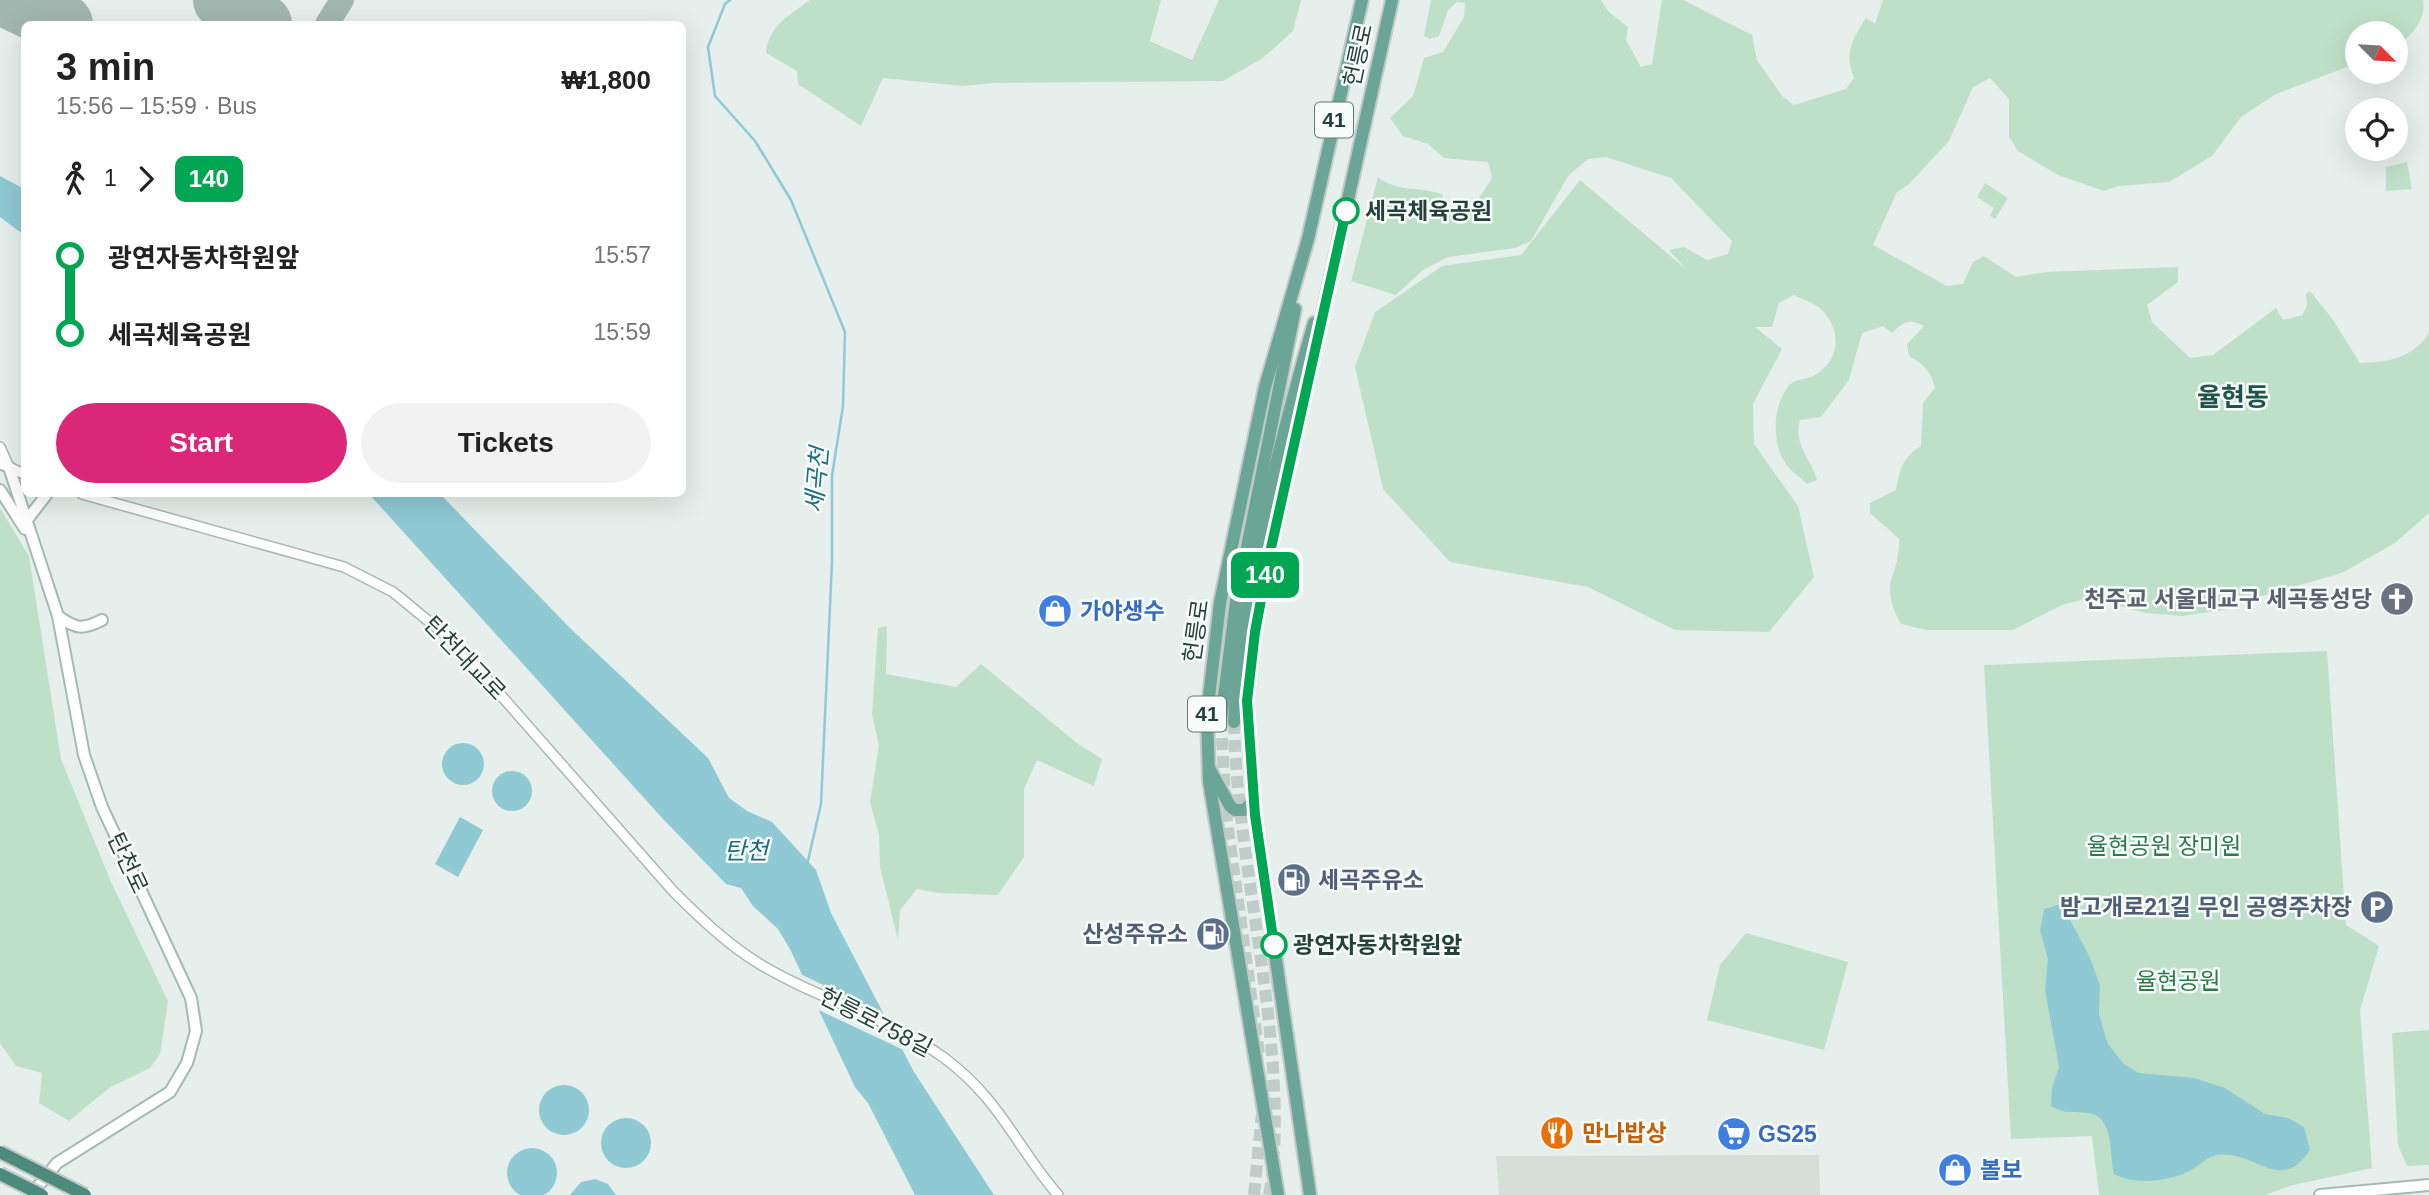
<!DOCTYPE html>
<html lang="en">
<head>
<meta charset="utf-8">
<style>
	body { margin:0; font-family:Helvetica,"Noto Sans KR",sans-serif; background:#f2f2f2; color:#222; height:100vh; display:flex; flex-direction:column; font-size:26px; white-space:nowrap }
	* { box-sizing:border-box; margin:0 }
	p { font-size:23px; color:#767676 }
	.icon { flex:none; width:38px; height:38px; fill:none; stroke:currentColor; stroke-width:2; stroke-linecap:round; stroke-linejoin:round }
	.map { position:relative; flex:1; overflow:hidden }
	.drawer { position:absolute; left:21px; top:21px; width:665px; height:476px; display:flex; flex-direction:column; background:#fff; border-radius:10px; box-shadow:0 7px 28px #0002 }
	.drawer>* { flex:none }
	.badge { padding:0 14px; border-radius:10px; font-size:24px; line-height:46px }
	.needle { width:46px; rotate:114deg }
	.tools { position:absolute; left:2345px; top:21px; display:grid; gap:14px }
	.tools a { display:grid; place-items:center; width:63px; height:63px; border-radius:50%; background:#fff; box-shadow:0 7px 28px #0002; font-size:35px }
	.map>.badge { position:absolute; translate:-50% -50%; box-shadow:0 0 0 4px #fff }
	.legs { display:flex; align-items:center; gap:10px; height:77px; padding:0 35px; font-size:23px }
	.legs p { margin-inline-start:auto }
	.overview { display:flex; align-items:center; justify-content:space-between; height:119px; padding:0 35px }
	h1 { font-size:38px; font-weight:800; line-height:52px }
	.action { display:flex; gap:14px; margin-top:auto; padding:14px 35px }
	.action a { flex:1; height:80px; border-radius:42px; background:#db2777; color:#fff; font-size:28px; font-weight:800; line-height:80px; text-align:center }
	.action a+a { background:#f2f2f2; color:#222 }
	ul { padding:0 35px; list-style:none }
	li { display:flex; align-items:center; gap:24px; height:77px; font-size:26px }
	li i { display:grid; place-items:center; width:10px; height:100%; margin:0 9px; background:currentColor }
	li i::after { content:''; width:18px; height:18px; margin:-9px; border:5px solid; border-radius:50%; background:#fff }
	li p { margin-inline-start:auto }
	li:first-child i { background:linear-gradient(#0000 50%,currentColor 0) }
	li:last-child i { background:linear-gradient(currentColor 50%,#0000 0) }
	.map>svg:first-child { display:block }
	.built { fill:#d4dfda }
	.green { fill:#bfe0c8 }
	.water { fill:#8ec9d4 }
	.pier { fill:#e6efeb }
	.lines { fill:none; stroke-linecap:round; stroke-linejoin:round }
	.stream { stroke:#8ec9d4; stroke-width:2.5 }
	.taxiway { stroke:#a2b6b0; stroke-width:24 }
	.runway { stroke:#a2b6b0; stroke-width:60 }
	.primary-tunnel { stroke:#bfccc8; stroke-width:12; stroke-dasharray:12 6; stroke-linecap:butt }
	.tertiary-casing { stroke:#a8b8b2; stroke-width:12 }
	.secondary-casing { stroke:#a4bbb3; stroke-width:14 }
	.primary-casing { stroke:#c2cac8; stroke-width:16 }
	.tertiary { stroke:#fff; stroke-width:9 }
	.secondary { stroke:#fff; stroke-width:10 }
	.primary { stroke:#6aa596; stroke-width:12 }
	.trunk-bridge-casing { stroke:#c2cac8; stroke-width:16; stroke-linecap:butt }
	.trunk-bridge { stroke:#4c8a7c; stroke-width:12 }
	.line-1-casing { stroke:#fff; stroke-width:16 }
	.line-1 { stroke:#00a651; stroke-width:10 }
	.stop-1-dot { fill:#fff; stroke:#00a651; stroke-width:3.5 }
	.labels { text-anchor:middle; stroke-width:5; stroke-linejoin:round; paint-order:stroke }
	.shield { fill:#f7fbf9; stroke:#637a73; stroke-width:2 }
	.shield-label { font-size:21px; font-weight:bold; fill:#24423a }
	.street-label { font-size:23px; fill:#24423a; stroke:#f7fbf9 }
	.stop-label { font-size:23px; font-weight:bold; fill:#24423a; stroke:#f7fbf9; text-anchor:start }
	.worship-label { font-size:23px; font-weight:bold; fill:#5b616d; stroke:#f7fbf9; text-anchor:end }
	.shop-label { font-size:23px; font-weight:bold; fill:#366cbe; stroke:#f7fbf9; text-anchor:start }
	.park-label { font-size:23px; fill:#2d7a4b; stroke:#f7fbf9 }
	.service-label { font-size:23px; font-weight:bold; fill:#4e5e75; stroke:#f7fbf9; text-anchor:end }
	.food-label { font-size:23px; font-weight:bold; fill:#c56008; stroke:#f7fbf9; text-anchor:start }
	.water-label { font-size:24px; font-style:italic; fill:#1c6f80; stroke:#f7fbf9 }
	.quarter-label { font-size:26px; font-weight:bold; fill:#1f5548; stroke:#f7fbf9 }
</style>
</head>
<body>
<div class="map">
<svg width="2429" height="1195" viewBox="0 0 2429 1195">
	<rect width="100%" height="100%" fill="#e6efeb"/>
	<path class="built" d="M1819,1155L1820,1195H1499L1496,1156Z"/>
	<g class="green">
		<path d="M810,0H1161L1150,41L1192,60L1219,0H1301L1293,31L1263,58L1223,81L993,83L962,86L883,78L861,126L798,84L797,71L766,53C768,26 790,15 810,0Z"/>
		<path d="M1431,0H1601L1609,12L1628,27L1626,40L1641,67L1652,64L1662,0H1683L1752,35L1757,60L1782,96L1794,105L1846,89L1854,78C1844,54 1852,39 1866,18L1875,24L1883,0H2423C2427,21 2410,36 2396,48V33H2357V63L2276,94L2241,117L2212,156L2169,182L2118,186L2104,191L2058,175L2018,151L2009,137V99L1990,78L1973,87L1949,141L1908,185L1897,192L1873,245L1947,286L1963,284L1973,262L1984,256L2016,277L2046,272L2178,267V282L2147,305L2152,322L2190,358L2213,355L2276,308L2283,320L2302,315L2307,306L2306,294L2310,291L2331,317L2360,363C2389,362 2413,358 2429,333V513L2395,543L2342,573L2258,597L2224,610L2182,616L2146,613L2089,598L2062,605L2013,630H1926L1901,624C1877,581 1900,579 1899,539L1870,513V503L1896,490C1900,469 1902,458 1921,446L1923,403L1935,388C1931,371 1924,365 1909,356L1907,344L1924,326C1908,318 1904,322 1892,333L1883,326L1862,333L1849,380L1821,417L1800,420C1793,445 1811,458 1817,480L1807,484C1800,477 1789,470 1784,461C1772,441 1773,407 1787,388C1795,377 1805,381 1815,375C1842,360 1842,326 1818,307C1812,302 1801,299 1794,295L1779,303L1772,327H1755L1782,349L1753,404L1754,444L1798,506L1814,577L1769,632L1675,630L1588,587L1450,562L1383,489L1355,367L1375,312L1442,266L1521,255L1580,180L1686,269L1669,250L1684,247L1707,260L1728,254L1732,241L1671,178L1606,157L1588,159L1568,176L1531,241L1515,248L1448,257L1423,270L1396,295L1351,281L1378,177C1400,194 1419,185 1443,195L1442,202L1452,214L1464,221L1492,178L1488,162L1444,158L1428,144L1403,136L1390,118L1413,96L1424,58L1443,52L1464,17L1465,3L1457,2L1448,10L1439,36L1430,39L1424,36Z"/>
		<path d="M2407,162L2412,189L2386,191V167Z"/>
		<path d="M1985,183L2008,198L1995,219L1990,216L1994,208L1977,197Z"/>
		<path d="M0,508L29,556L61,759L111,882L168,1001L160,1054L150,1068L109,1088L69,1121L39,1103L42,1073L16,1066L0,1043Z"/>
		<path d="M887,626L886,674L956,687L981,664L1078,744L1102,759L1094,786L1037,760L1024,789V857L998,895L939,893L917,889L900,910L898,940L880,867L879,835L870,802L879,746L872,714L878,628Z"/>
		<path d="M2327,651L2346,925L2379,946L2360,1010L2372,1168L2289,1186L2265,1195H2099L2092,1136L2011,1139L1984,665Z"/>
		<path d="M1746,933L1848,962L1824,1050L1707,1020L1720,965Z"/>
		<path d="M2429,1030V1165L2407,1166L2398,1145L2392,1033Z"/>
	</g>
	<g class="water">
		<path d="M0,176L24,189V235L0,217Z"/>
		<path d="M369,494H440L570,628L708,758L729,798L747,811L772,822L816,870L831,913L914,1072L994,1195H915L868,1103L855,1087L790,949L778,929L753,906L741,888L726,884L664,820Z"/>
		<circle cx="463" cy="764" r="21"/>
		<circle cx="512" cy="791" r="20"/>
		<path d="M460,817L483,830L458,877L435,864Z"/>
		<path d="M2062,904L2090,958L2100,985L2099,1015L2108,1044L2124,1064L2139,1073L2194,1078L2225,1088L2265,1114L2288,1118L2304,1127L2310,1150C2280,1195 2256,1150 2217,1155C2207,1157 2201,1164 2193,1169C2172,1181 2136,1186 2114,1174C2109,1155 2115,1116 2088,1113C2071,1111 2068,1115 2051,1106L2052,1088L2059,1067L2045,990L2048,959L2040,931L2044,909Z"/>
		<circle cx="564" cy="1110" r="25"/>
		<circle cx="626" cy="1143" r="25"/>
		<circle cx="532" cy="1173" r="25"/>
		<path d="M595,1179L608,1184L616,1195H570L581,1182Z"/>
	</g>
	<path class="pier" d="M798,973L890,1017L908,1052L814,1008Z"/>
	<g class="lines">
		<path class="stream" d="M730,0L725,4L708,47L715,96L755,141L791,200L845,332L843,406L832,476V562L821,804L807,865"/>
		<path class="taxiway" d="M327,24L342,0"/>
		<g class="runway">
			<path d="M12,0L63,24"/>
			<path d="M223,0L262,24"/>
		</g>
		<g class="primary-tunnel">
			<path d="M1221,720L1226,814L1259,1053"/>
			<path d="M1234,722C1237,867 1281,1007 1274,1153"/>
			<path d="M1254,1195L1262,1113"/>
			<path d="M1269,1195L1273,1171"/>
		</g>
		<g class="tertiary-casing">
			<g id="tertiary">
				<path d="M0,447L9,467L24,474"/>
				<path d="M82,494L344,567L393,592L454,642L673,891C699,917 726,943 758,963C817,999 886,1016 943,1057C1000,1099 1015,1145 1058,1195"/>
			</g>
		</g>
		<g class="secondary-casing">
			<g id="secondary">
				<path d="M0,463L9,467L58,616L84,755L102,807L191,998L196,1031L187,1063L170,1092L57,1163L31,1195"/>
				<path d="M0,490L25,529"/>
				<path d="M27,520L47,494"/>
				<path d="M58,616C76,629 82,630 102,620"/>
				<path d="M2320,1195L2429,1185"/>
			</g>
		</g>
		<g class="primary-casing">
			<g id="primary">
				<path d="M1221,720L1236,602L1295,309"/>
				<path d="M1234,722C1243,586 1276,454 1314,323"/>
				<path d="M1209,768L1230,806L1235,810H1244L1254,801"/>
				<path d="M1278,1195L1209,781L1207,714L1220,603L1265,387L1308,239L1362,0"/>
				<path d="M1310,1195L1255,815L1250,750L1247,701L1255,632L1269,557L1392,0"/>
			</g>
		</g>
		<use href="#tertiary" class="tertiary"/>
		<use href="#secondary" class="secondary"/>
		<use href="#primary" class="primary"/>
		<g class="trunk-bridge-casing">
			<g id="trunk-bridge">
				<path d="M0,1152L85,1195"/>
				<path d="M0,1174L42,1195"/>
			</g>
		</g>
		<use href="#trunk-bridge" class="trunk-bridge"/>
	</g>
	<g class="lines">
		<g class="line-1-casing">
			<path id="line-1" d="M1274,945L1255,815L1247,701L1255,632L1269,557L1346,211"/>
		</g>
		<use href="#line-1" class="line-1"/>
	</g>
	<defs>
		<g id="church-disc" transform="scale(1.75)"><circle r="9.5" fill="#6b7280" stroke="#f7fbf9"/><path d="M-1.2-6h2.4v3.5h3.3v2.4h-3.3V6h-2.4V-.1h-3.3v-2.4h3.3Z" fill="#fff"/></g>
		<g id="shop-disc" transform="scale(1.75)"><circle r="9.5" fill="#3f7fe0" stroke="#f7fbf9"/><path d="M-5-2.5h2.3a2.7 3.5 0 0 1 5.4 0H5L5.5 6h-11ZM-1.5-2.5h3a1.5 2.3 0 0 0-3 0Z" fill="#fff"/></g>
		<g id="fuel-disc" transform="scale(1.75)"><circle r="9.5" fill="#5c6f8a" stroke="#f7fbf9"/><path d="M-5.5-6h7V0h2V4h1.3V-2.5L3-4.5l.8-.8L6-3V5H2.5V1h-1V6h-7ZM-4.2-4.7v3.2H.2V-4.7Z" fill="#fff"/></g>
		<g id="parking-disc" transform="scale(1.75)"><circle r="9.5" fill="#5c6f8a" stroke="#f7fbf9"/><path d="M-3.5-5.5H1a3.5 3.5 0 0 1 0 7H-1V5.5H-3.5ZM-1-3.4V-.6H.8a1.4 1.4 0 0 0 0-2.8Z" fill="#fff"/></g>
		<g id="restaurant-disc" transform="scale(1.75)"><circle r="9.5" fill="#e8710a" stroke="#f7fbf9"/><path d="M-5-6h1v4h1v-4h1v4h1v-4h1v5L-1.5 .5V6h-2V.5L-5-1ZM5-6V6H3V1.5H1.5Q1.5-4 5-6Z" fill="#fff"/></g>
		<g id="supermarket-disc" transform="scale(1.75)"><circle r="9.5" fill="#3f7fe0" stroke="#f7fbf9"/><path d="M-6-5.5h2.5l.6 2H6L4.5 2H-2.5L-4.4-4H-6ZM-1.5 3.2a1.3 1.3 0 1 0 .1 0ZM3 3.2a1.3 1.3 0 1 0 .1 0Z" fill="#fff"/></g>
	</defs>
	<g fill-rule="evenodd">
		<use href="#church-disc" x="2397" y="599"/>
		<use href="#shop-disc" x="1055" y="611"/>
		<use href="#fuel-disc" x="1294" y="880"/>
		<use href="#parking-disc" x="2377" y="907"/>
		<use href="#fuel-disc" x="1213" y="934"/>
		<use href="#restaurant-disc" x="1557" y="1133"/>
		<use href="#supermarket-disc" x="1734" y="1134"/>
		<use href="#shop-disc" x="1955" y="1170"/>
	</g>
	<g class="stop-1-dot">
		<circle cx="1346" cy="211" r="12"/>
		<circle cx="1274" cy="945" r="12"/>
	</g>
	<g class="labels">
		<g class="shield">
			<rect x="1315" y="102.5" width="38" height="35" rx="5"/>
			<rect x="1188" y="696.5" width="38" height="35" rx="5"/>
		</g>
		<g class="shield-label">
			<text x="1334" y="127">41</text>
			<text x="1207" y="721">41</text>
		</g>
		<g class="street-label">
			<text transform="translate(1358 55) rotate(-78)" y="8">헌릉로</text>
			<text transform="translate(1196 631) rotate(-82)" y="8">헌릉로</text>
			<text transform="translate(465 658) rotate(46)" y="8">탄천대교로</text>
			<text transform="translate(128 863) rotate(65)" y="8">탄천로</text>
			<text transform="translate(876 1022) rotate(27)" y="8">헌릉로758길</text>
		</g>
		<g class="stop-label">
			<text x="1365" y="219">세곡체육공원</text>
			<text x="1293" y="953">광연자동차학원앞</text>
		</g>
		<g class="worship-label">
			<text x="2372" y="607">천주교 서울대교구 세곡동성당</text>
		</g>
		<g class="shop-label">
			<text x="1080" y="619">가야생수</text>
			<text x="1758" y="1142">GS25</text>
			<text x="1980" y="1178">볼보</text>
		</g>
		<g class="park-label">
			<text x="2164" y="854">율현공원 장미원</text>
			<text x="2178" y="989">율현공원</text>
		</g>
		<g class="service-label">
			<text x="1318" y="888" text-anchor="start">세곡주유소</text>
			<text x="2352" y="915">밤고개로21길 무인 공영주차장</text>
			<text x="1188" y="942">산성주유소</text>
		</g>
		<g class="food-label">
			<text x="1582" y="1141">만나밥상</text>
		</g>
		<g class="water-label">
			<text transform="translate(817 480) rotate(-85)" y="8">세곡천</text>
			<text x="746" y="859">탄천</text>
		</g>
		<g class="quarter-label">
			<text x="2233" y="406">율현동</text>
		</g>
	</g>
</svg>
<div class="tools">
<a><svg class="needle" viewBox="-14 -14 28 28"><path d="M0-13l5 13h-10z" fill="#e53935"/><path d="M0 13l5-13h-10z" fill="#767676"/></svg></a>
<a><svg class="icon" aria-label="locate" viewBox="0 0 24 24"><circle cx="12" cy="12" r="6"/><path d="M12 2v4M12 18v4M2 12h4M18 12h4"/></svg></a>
</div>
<b class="badge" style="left:1265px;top:575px;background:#00a651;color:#fff">140</b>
<section class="drawer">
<div class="overview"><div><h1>3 min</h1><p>15:56 – 15:59 · Bus</p></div><b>₩1,800</b></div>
<div class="legs"><svg class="icon" aria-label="walk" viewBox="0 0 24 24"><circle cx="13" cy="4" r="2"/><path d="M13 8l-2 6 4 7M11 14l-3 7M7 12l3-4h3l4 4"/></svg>1<svg class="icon" aria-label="forward" viewBox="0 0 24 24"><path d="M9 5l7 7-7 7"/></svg><b class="badge" style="background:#00a651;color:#fff">140</b></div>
<ul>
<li><i style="color:#00a651"></i><b>광연자동차학원앞</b><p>15:57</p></li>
<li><i style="color:#00a651"></i><b>세곡체육공원</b><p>15:59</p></li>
</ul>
<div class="action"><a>Start</a><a>Tickets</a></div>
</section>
</div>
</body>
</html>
